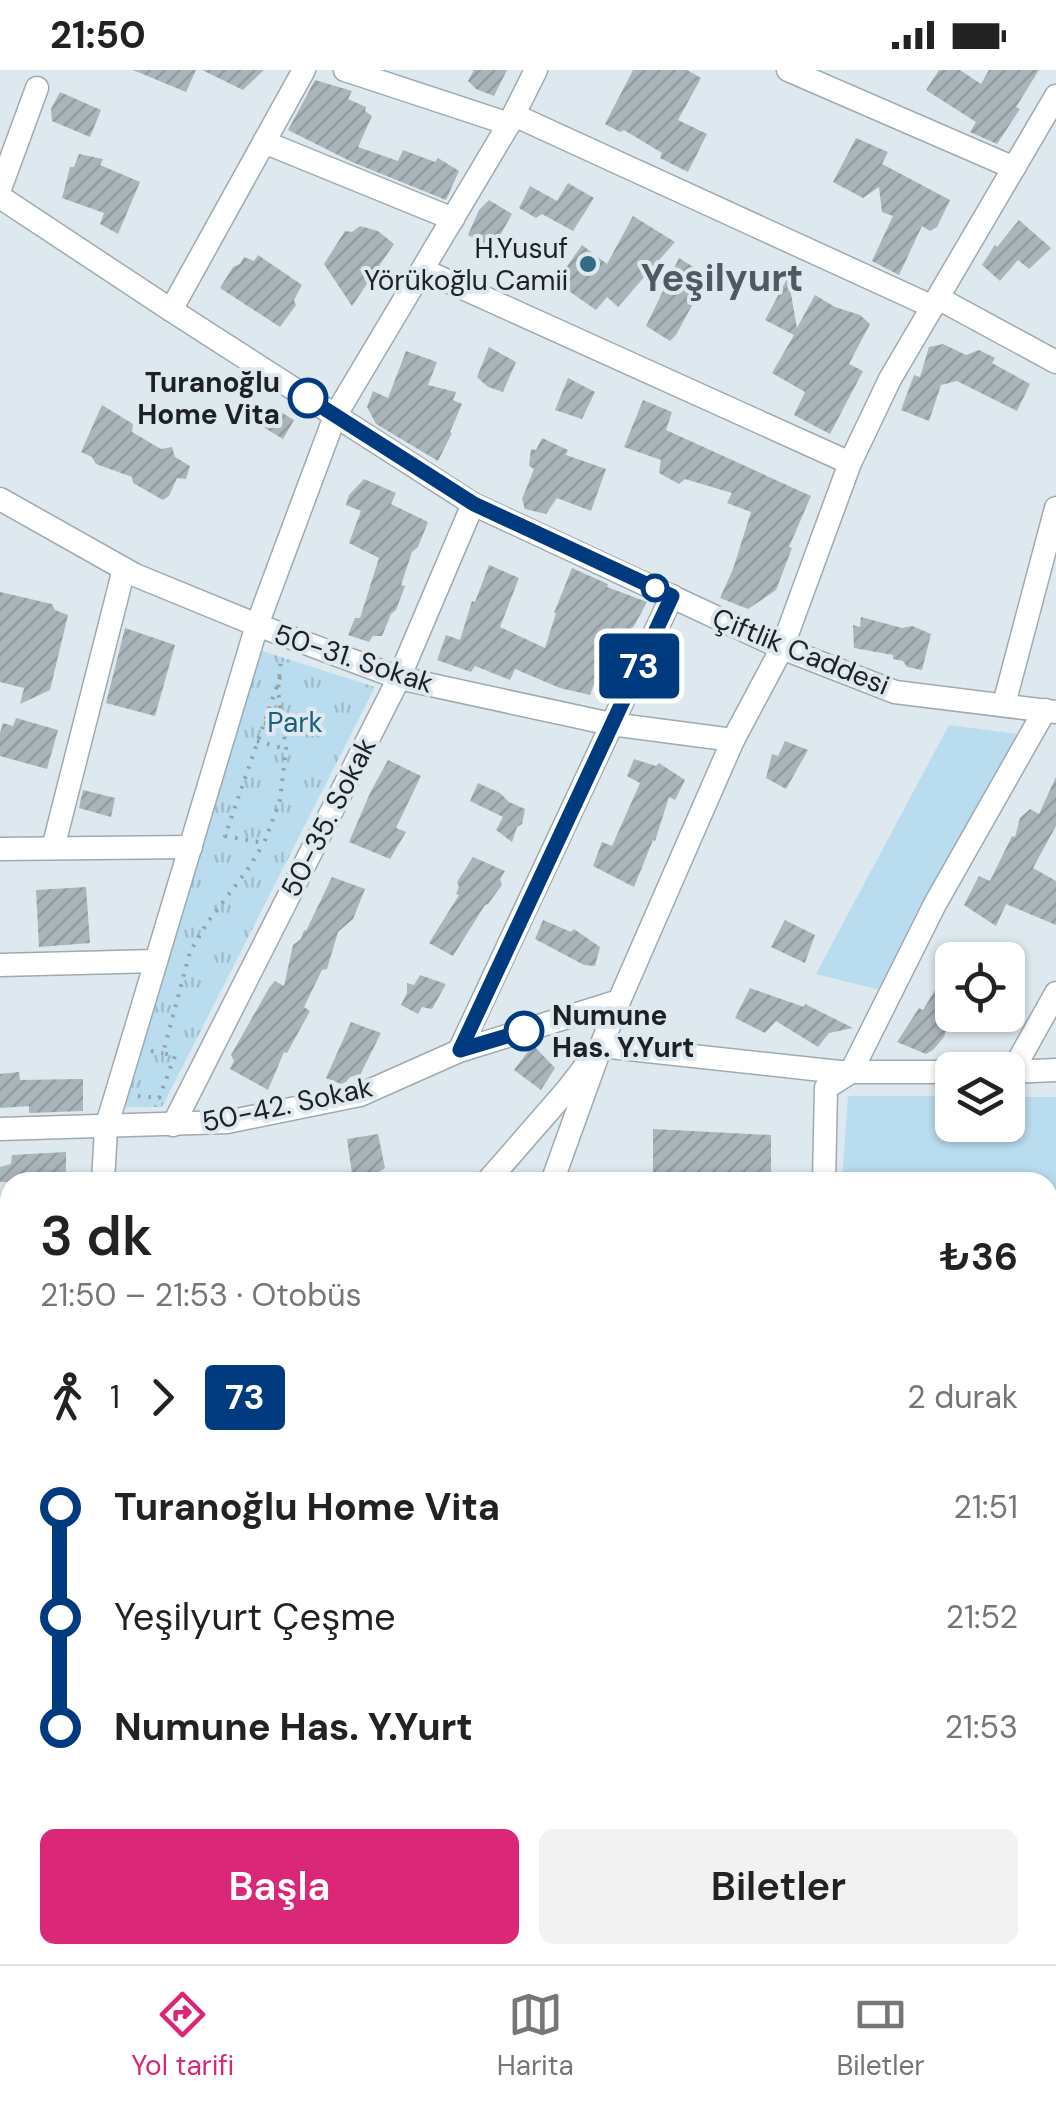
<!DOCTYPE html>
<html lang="tr">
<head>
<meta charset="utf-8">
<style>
	body { margin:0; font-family:"DM Sans",sans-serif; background:#f2f2f2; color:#222; height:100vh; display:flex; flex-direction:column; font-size:38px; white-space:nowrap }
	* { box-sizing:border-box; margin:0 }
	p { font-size:32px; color:#767676 }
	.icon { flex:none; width:55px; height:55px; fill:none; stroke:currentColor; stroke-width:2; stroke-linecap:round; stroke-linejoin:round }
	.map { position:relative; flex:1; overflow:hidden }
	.drawer { position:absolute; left:0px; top:1102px; width:1058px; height:792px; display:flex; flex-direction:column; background:#fff; border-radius:30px 30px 0 0; box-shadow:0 2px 8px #0004 }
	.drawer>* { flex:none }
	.badge { padding:0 20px; border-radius:8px; font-size:35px; line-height:65px }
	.controls { position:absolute; left:935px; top:872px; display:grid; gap:20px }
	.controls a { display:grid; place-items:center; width:90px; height:90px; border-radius:15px; background:#fff; box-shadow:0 2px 8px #0004; font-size:50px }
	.map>.badge { position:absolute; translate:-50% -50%; box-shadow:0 0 0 5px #fff }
	.legs { display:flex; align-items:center; gap:15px; height:110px; padding:0 40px; font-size:32px }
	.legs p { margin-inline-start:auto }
	.headline { display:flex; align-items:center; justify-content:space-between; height:170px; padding:0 40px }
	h1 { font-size:55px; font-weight:600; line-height:75px }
	.cta { display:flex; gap:20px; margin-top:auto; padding:20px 40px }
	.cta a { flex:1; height:115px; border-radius:15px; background:#db2777; color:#fff; font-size:40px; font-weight:600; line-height:115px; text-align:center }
	.cta a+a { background:#f2f2f2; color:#222 }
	ul { padding:0 40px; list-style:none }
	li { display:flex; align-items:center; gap:35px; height:110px; font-size:38px }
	li i { display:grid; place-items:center; width:15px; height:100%; margin:0 12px; background:currentColor }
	li i::after { content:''; width:25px; height:25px; margin:-12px; border:8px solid; border-radius:50%; background:#fff }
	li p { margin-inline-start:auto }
	li:first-child i { background:linear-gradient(#0000 50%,currentColor 0) }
	li:last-child i { background:linear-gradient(currentColor 50%,#0000 0) }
	.status { display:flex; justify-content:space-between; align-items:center; height:70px; padding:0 50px; background:#fff; direction:ltr }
	.status svg { height:28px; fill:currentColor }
	.tabs { display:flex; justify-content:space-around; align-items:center; height:140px; border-top:2px solid #e0e0e0; background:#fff; font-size:28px; color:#767676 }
	.tabs a { display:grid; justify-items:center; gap:5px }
	.tabs .on { color:#db2777 }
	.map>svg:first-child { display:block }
	.grass { fill:#b9dcef }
	.park { fill:url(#park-tufts) }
	.building { fill:url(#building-hatch) }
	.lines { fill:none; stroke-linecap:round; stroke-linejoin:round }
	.street-casing { stroke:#9faab0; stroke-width:25 }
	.path { stroke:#969fa4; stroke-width:4; stroke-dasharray:2.5 8; stroke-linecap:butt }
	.street { stroke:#fff; stroke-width:22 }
	.line-1-casing { stroke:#fff; stroke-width:22 }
	.line-1 { stroke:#003b80; stroke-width:15 }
	.poi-dot { fill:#346c86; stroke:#dde9ef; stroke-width:4 }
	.stop-1-dot { fill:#fff; stroke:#003b80; stroke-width:5 }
	.labels { text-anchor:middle; stroke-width:8; stroke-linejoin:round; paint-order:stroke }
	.poi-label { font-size:28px; fill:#1d2123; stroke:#dde9ef; text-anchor:end }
	.stop-label { font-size:28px; font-weight:bold; fill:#1d2123; stroke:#dde9ef; text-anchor:end }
	.street-label { font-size:28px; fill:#1d2123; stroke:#dde9ef }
	.park-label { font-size:28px; fill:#1b5f7c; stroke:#dde9ef }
	.district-label { font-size:38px; font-weight:bold; fill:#4f595f; stroke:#dde9ef }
</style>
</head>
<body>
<div class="status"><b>21:50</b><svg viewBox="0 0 49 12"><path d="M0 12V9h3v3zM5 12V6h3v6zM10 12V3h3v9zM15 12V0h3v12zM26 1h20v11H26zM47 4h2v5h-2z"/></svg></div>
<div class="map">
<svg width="1056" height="1894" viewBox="0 0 1056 1894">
	<defs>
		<pattern id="park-tufts" width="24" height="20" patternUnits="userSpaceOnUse" patternTransform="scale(2.5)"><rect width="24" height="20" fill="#b9dcef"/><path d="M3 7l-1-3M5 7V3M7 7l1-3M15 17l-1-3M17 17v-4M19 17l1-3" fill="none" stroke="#9fbccd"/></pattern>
		<pattern id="building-hatch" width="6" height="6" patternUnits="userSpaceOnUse" patternTransform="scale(2.5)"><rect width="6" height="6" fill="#aab5bb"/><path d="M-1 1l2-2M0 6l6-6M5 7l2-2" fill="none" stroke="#929ba0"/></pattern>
	</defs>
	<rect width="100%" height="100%" fill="#dde9ef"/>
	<g class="grass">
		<path d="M949,655L1017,664L880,920L816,904Z"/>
		<path d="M848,1026H952V1055H1008V1027H1056V1161L1048,1168V1112H842Z"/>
		<path d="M1056,1371V1522L1048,1517V1380Z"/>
		<path d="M10,1668V1885H141L128,1894H0V1678Z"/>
	</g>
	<path class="park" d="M259,580L375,617L162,1037H124Z"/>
	<g class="building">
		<path d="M133,0H196L186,22Z"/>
		<path d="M202,0H264L243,20Z"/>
		<path d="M474,0H507L494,26L476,19L468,11Z"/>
		<path d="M633,0H687L701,8L678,50L707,64L688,102L660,88L662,83L624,60L620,62L605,54Z"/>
		<path d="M939,0H960L981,14L989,0H1039L1016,37L1020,39L997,74L970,62L976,52L926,20Z"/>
		<path d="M315,10L352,21L348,29L366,37L365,41L372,46L358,77L398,91L403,80L435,92L438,88L459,101L446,130L352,92L288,60Z"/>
		<path d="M60,22L101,40L90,67L52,51L51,39Z"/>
		<path d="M856,68L888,82L882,94L950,130L937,157L930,161L922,156L899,205L872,191L893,146L882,142L879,117L863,128L833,112Z"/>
		<path d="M79,84L103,89L100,95L140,112L118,164L100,154L104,143L62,128L70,97H74Z"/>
		<path d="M568,113L594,128L573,161L542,144L536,148L519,138L530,116L557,131Z"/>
		<path d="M489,130L512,144L493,178L468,165L479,140Z"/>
		<path d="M633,146L675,172L618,237L607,227L596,240L556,212L582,175L607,194Z"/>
		<path d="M1019,150L1051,178L1029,199L1018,190L1000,211L982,195L995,175L997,177Z"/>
		<path d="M360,156L378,161L394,174L352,236L324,194L345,161L352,162Z"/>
		<path d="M258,185L302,215L294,230L296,235L280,257L220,218L233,197L240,194L244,187L254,191Z"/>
		<path d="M679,188L708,206L676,265L670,271L646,256Z"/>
		<path d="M788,207L797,258L815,225L835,237L860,245L870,254L849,294L863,301L830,364L794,345L805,322L772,303L794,265L765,250Z"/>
		<path d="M943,274L966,285L979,280L995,288L992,293L1030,314L1017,341L957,311L941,315L929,351L901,340L914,305L920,307L929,277Z"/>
		<path d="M489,277L516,292L503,322L488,317L477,307Z"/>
		<path d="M406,281L437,292L428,315L456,322L453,330L462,334L450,362L452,363L438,391L376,354L367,337L373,321L388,328Z"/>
		<path d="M568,308L595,322L582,349L555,340Z"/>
		<path d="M643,330L672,342L666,360L811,426L789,477L792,478L776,520L748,539L720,528L733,499L751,442L727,433L732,423L685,409L679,414L659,403L661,390L624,377Z"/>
		<path d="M102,335L133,354L132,362L161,379L172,377L175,387L190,396L186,409L177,408L169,426L163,430L133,413L132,407L96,394L92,387L81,382Z"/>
		<path d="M274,338L294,350L283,369L263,357Z"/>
		<path d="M542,368L568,380L566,385L606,399L591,441L557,428L546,444L525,439L522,429L534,399L529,396L531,379L536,380Z"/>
		<path d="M364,409L396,423L391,434L428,452L418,477L412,482L401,515L405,516L396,540L391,544L382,566H373L369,572L348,565L355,548H360L379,488L349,473L361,441L346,435L349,425Z"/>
		<path d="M489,495L519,508L500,557L545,578L556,543H554L572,498L608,514L607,517L647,532L634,556L622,568L612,565L590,625L560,618L515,599L510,610L475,596L471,602L437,590L446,565L460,570L472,531L475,532Z"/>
		<path d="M0,522L52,534L55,540L68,545L50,620L20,634L24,618L0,612Z"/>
		<path d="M861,547L902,558L912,556L931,564L922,600L907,597L903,591L893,589V585L854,578L853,555L860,557Z"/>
		<path d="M125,558L175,575L155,646L106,633Z"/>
		<path d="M16,648L58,660L47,699L0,686V663L3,653L13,656Z"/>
		<path d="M785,671L808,680L786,719L766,708L772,684L778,686Z"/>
		<path d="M634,689L656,696L659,693L685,710L675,730L669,727L655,771L653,770L634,817L593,796L602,772L612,776L640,713L627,706Z"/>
		<path d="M388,690L421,706L396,758L406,762L390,789L349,772L370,723Z"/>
		<path d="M1056,707V756L1033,798L1056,811V855L1006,834L996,856L964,835L979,806L990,811L1012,766L1015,767L1020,748L1030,739L1039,744Z"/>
		<path d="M478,713L500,723L509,732L525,739L522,754L517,757L512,772L496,760L503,747L470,731Z"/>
		<path d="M83,720L115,728L111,747L79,738Z"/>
		<path d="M473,787L505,801L500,809L502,815L488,834L485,835L453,886L429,873L459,825L456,824L459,817L457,812Z"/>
		<path d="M332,807L365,819L353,849L338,862L327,899L322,900L304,937L310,941L287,983L284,982L268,1020L230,999L234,991L231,985L269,918L275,911L284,916L293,875L301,869L304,860L306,861Z"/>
		<path d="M86,817L90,873L39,877L36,820Z"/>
		<path d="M543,850L571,862L574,859L600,877L595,896L584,895L535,869Z"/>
		<path d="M785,850L815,865L805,893L771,877Z"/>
		<path d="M952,892V949L950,950L944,967L933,980L926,984L897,972L919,938L923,940Z"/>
		<path d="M420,905L446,914L432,939L422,937L418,944L401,935L407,923V913L414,915Z"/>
		<path d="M750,918L804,937L805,934L853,958L829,963L818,977L776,951L765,963L735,948Z"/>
		<path d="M351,952L381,963L360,1005L350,1007L346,1012L341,1014L326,1008Z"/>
		<path d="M533,975L555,998L541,1020L514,1000Z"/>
		<path d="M19,1002L20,1010L83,1009V1041L29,1043V1036L0,1038V1004Z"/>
		<path d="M653,1059L771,1065V1112L691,1110V1112H653Z"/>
		<path d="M378,1064L385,1098L374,1105L352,1104L347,1069Z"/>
		<path d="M66,1082V1112H0V1097L11,1094L12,1085Z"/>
	</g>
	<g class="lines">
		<g class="street-casing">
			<g id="street">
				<path d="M345,0L509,54"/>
				<path d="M788,0L1014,98"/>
				<path d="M514,45L933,237"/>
				<path d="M264,72L453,149"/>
				<path d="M0,119L37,18"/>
				<path d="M0,127L171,240L473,434L782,578L895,622L1056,642"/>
				<path d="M423,200L850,393"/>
				<path d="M938,228L1056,292"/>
				<path d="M171,240L304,0"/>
				<path d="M0,429L135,505L257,555L399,608L611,654L733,670"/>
				<path d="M1004,634L1056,438"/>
				<path d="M53,778L124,499"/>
				<path d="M0,779L191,777"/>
				<path d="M0,895L156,891"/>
				<path d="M459,981L672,526"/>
				<path d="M1008,1002L1056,1000"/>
				<path d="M1012,1002L1056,923"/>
				<path d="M173,1055L399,608L473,434"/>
				<path d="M0,1059L227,1052L360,1025L459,981L619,931"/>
				<path d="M103,1112L106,1058L257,555L335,346L509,54L536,0"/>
				<path d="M487,1112L567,1020L601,976L840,1002H952"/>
				<path d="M552,1112L601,976L619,931L733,670L782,578L850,393L890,309L1056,26"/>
				<path d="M824,1112L826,1018L851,1002L935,834L1045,640"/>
				<path d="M1048,1211L1056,1204"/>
				<path d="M0,1291H10"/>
				<path d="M1048,1507L1056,1512"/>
				<path d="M0,1656L10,1645"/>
				<path d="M401,1894L402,1885"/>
			</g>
		</g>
		<g class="path">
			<path d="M280,607L225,766L264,773L280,730L286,679L278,621L281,589"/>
			<path d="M264,653L283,659"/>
			<path d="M257,671L286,679"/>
			<path d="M151,981L163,983"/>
			<path d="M138,1026L159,1028L175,986L163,983L190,882L207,853L248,799L264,773"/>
			<path d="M150,1885L159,1894"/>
		</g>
		<use href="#street" class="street"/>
	</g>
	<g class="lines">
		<g class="line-1-casing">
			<path id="line-1" d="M308,328L474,434L672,526L460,980L524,961"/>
		</g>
		<use href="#line-1" class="line-1"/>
	</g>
	<circle class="poi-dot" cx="588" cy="194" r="10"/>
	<g class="stop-1-dot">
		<circle cx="308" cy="328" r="18"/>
		<circle cx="655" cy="518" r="12"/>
		<circle cx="524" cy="961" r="18"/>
	</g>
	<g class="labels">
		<g class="poi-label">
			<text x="568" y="188">H.Yusuf<tspan x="568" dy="32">Yörükoğlu Camii</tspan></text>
		</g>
		<g class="stop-label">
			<text x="280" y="322">Turanoğlu<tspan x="280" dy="32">Home Vita</tspan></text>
			<text x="552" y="955" text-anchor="start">Numune<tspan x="552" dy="32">Has. Y.Yurt</tspan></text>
		</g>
		<g class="street-label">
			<text transform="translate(801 581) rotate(22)" y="10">Çiftlik Caddesi</text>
			<text transform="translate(354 588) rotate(18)" y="10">50-31. Sokak</text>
			<text transform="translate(328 747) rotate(-63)" y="10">50-35. Sokak</text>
			<text transform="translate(287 1034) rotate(-12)" y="10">50-42. Sokak</text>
		</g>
		<g class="park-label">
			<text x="295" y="662">Park</text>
		</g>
		<g class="district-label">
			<text x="722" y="221">Yeşilyurt</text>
		</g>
	</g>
</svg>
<div class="controls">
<a><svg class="icon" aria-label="locate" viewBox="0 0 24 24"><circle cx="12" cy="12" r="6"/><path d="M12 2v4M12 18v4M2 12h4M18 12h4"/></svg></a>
<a><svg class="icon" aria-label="layers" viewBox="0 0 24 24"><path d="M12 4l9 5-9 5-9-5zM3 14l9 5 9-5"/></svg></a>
</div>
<b class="badge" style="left:639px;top:596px;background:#003b80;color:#fff">73</b>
<section class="drawer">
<div class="headline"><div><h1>3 dk</h1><p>21:50 – 21:53 · Otobüs</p></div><b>₺36</b></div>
<div class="legs"><svg class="icon" aria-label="walk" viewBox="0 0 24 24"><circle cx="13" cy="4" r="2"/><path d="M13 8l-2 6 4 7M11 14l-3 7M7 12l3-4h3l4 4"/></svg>1<svg class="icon" aria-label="forward" viewBox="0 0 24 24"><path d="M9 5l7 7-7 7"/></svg><b class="badge" style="background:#003b80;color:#fff">73</b><p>2 durak</p></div>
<ul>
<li><i style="color:#003b80"></i><b>Turanoğlu Home Vita</b><p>21:51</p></li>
<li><i style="color:#003b80"></i><span>Yeşilyurt Çeşme</span><p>21:52</p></li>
<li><i style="color:#003b80"></i><b>Numune Has. Y.Yurt</b><p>21:53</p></li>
</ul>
<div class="cta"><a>Başla</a><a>Biletler</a></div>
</section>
</div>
<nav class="tabs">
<a class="on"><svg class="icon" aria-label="directions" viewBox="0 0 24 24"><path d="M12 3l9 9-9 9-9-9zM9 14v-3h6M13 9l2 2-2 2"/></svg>Yol tarifi</a>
<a><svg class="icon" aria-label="map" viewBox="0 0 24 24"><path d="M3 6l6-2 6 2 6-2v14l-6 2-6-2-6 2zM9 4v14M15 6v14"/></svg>Harita</a>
<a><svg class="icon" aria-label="tickets" viewBox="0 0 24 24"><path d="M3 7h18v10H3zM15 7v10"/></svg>Biletler</a>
</nav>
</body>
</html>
